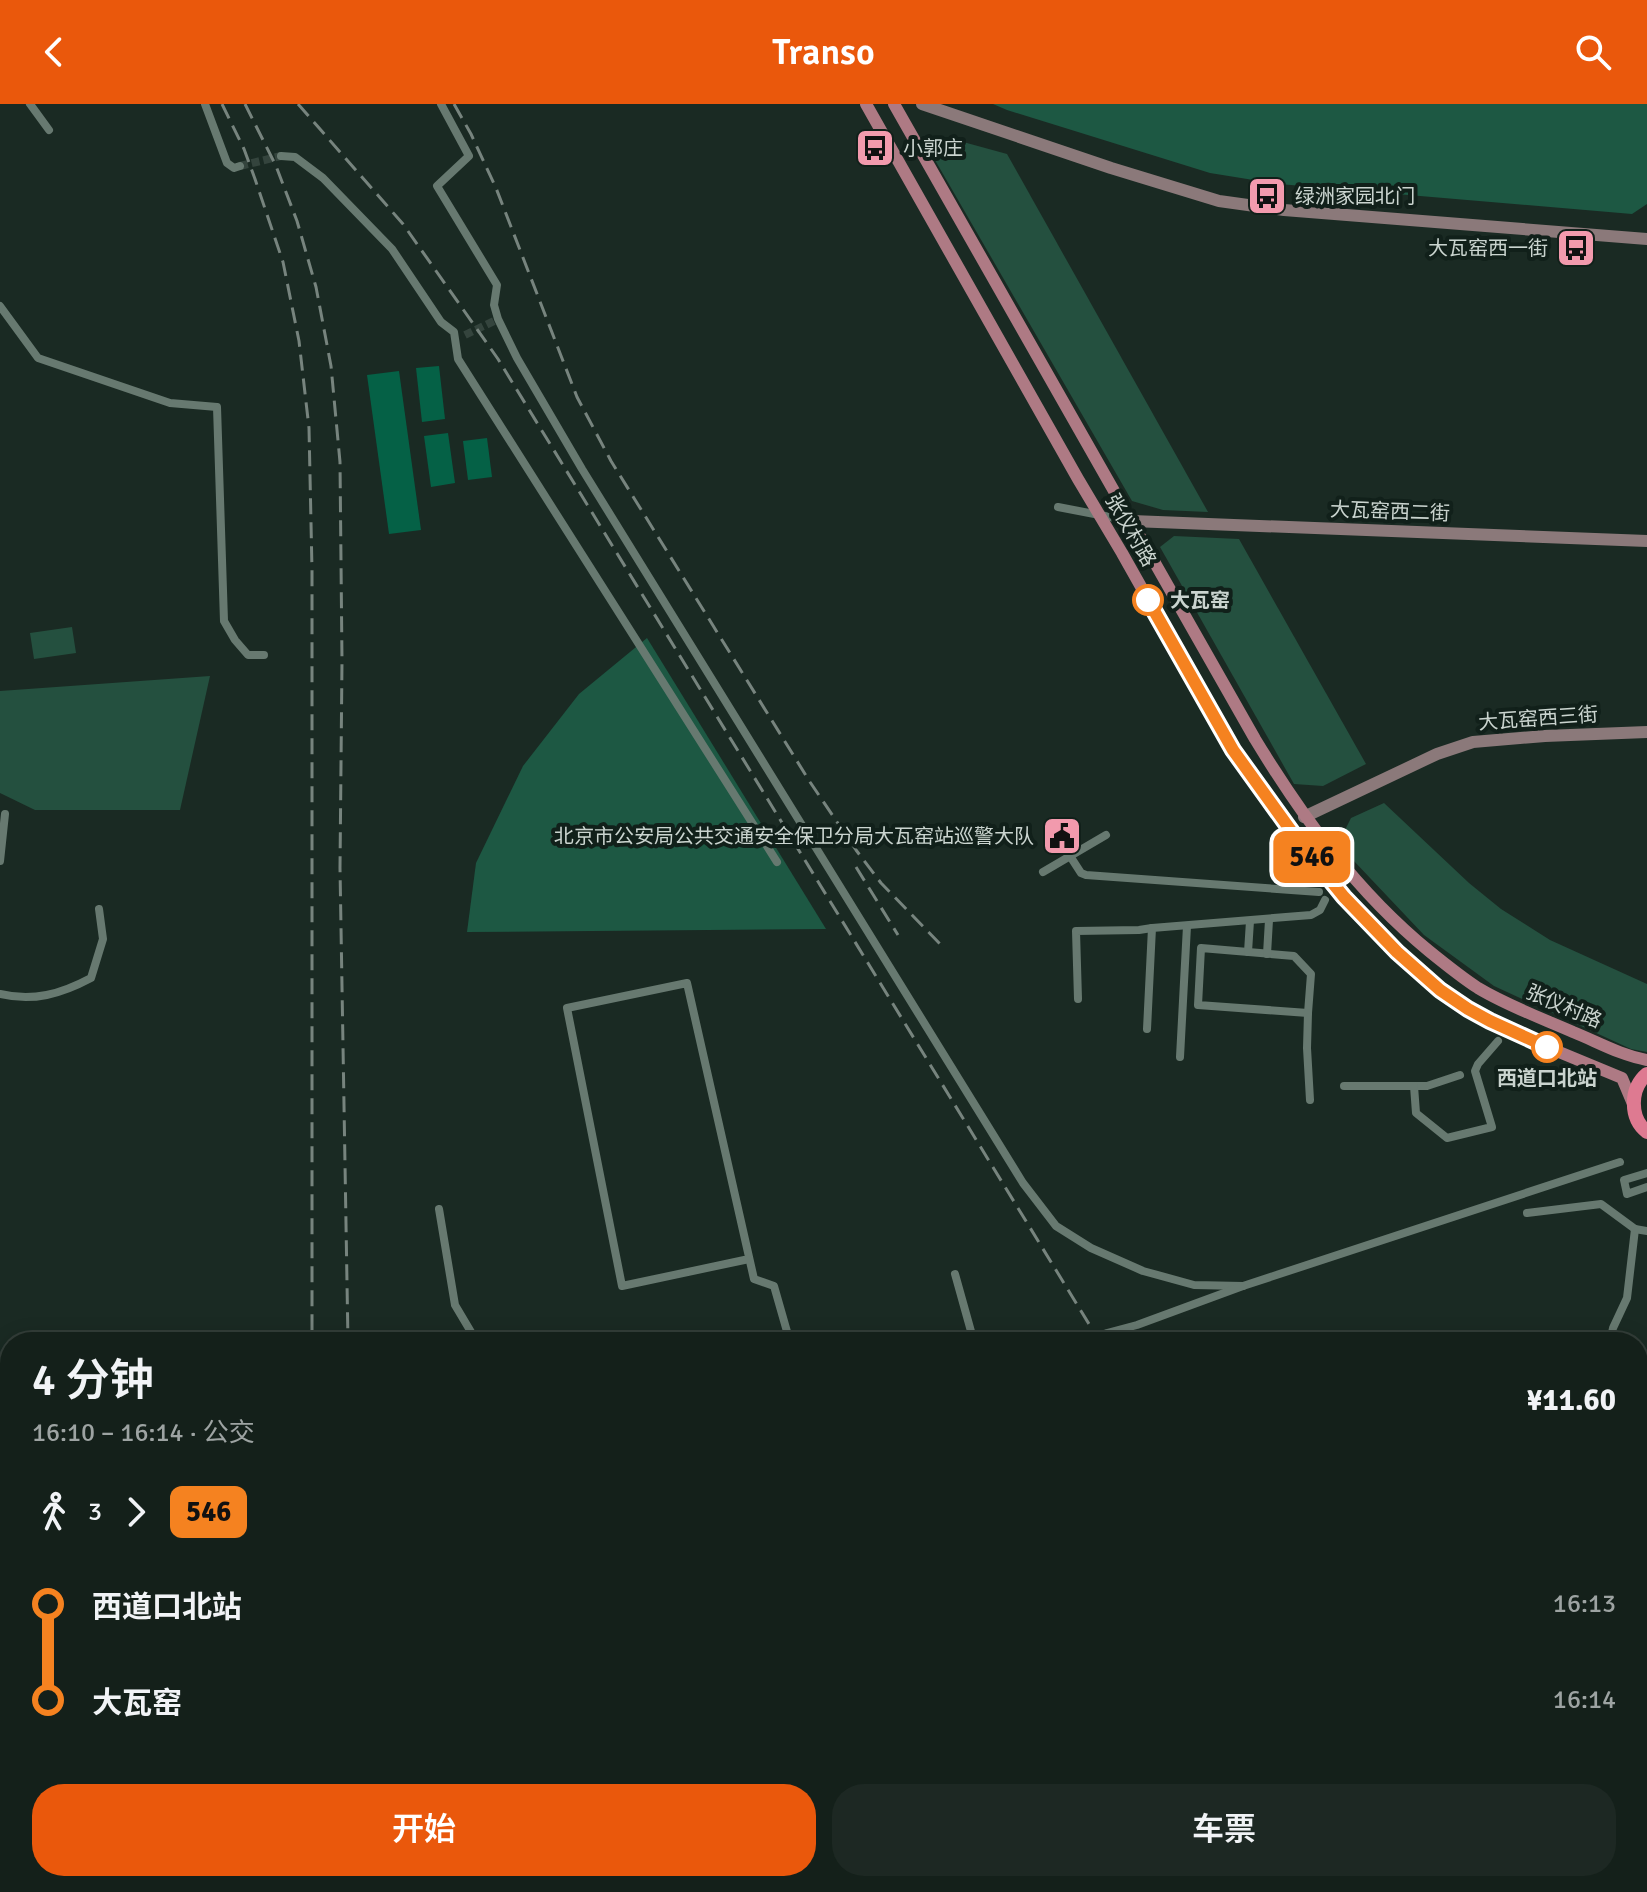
<!DOCTYPE html>
<html lang="zh">
<head>
<meta charset="utf-8">
<style>
	body { margin:0; font-family:Signika,"Noto Sans SC",sans-serif; background:#1d2823; color:#f1f3f6; height:100vh; display:flex; flex-direction:column; font-size:30px; white-space:nowrap }
	* { box-sizing:border-box; margin:0 }
	p { font-size:26px; color:#9da3a2 }
	.icon { flex:none; width:44px; height:44px; fill:none; stroke:currentColor; stroke-width:2; stroke-linecap:round; stroke-linejoin:round }
	.map { position:relative; flex:1; overflow:hidden }
	.side { position:absolute; left:0px; top:1228px; width:1648px; height:560px; display:flex; flex-direction:column; background:#14201a; border-radius:32px 32px 0 0; box-shadow:0 4px 20px #0003,0 0 0 2px #333e39 }
	.side>* { flex:none }
	.badge { padding:0 16px; border-radius:12px; font-size:28px; line-height:52px }
	.map>.badge { position:absolute; translate:-50% -50%; box-shadow:0 0 0 4px #fff }
	.legs { display:flex; align-items:center; gap:12px; height:88px; padding:0 32px; font-size:26px }
	.legs p { margin-inline-start:auto }
	.summary { display:flex; align-items:center; justify-content:space-between; height:136px; padding:0 32px }
	h1 { font-size:44px; font-weight:600; line-height:60px }
	.action { display:flex; gap:16px; margin-top:auto; padding:16px 32px }
	.action a { flex:1; height:92px; border-radius:32px; background:#ea580c; color:#fff; font-size:32px; font-weight:600; line-height:92px; text-align:center }
	.action a+a { background:#1d2823; color:#f1f3f6 }
	ul { padding:0 32px; list-style:none }
	li { display:flex; align-items:center; gap:28px; height:96px; font-size:30px }
	li i { display:grid; place-items:center; width:12px; height:100%; margin:0 10px; background:currentColor }
	li i::after { content:''; width:20px; height:20px; margin:-10px; border:6px solid; border-radius:50%; background:#14201a }
	li p { margin-inline-start:auto }
	li:first-child i { background:linear-gradient(#0000 50%,currentColor 0) }
	li:last-child i { background:linear-gradient(currentColor 50%,#0000 0) }
	header { display:flex; justify-content:space-between; align-items:center; height:104px; padding:0 32px; background:#ea580c; color:#fff; font-size:36px; font-weight:600 }
	.map>svg:first-child { display:block }
	.green { fill:#24503f }
	.forest { fill:#1d5843 }
	.water { fill:#056146 }
	.lines { fill:none; stroke-linecap:round; stroke-linejoin:round }
	.street-tunnel { stroke:#34443d; stroke-width:8; stroke-dasharray:8 4; stroke-linecap:butt }
	.street { stroke:#677970; stroke-width:8 }
	.secondary { stroke:#8b797a; stroke-width:12 }
	.primary { stroke:#ae7a84; stroke-width:12 }
	.highway { stroke:#de7a91; stroke-width:14 }
	.rail { stroke:#77847e; stroke-width:3; stroke-dasharray:16 8; stroke-linecap:butt }
	.line-1-casing { stroke:#fff; stroke-width:18 }
	.line-1 { stroke:#f58220; stroke-width:12 }
	.stop-1-dot { fill:#fff; stroke:#f58220; stroke-width:4 }
	.labels { text-anchor:middle; stroke-width:8; stroke-linejoin:round; paint-order:stroke }
	.poi-label { font-size:20px; fill:#cad4cf; stroke:#11201a; text-anchor:start }
	.street-label { font-size:20px; fill:#cad4cf; stroke:#11201a }
	.stop-label { font-size:20px; font-weight:bold; fill:#cad4cf; stroke:#11201a; text-anchor:start }
</style>
</head>
<body>
<header><svg class="icon" aria-label="back" viewBox="0 0 24 24"><path d="M15 5l-7 7 7 7"/></svg>Transo<svg class="icon" aria-label="search" viewBox="0 0 24 24"><circle cx="10" cy="10" r="6"/><path d="M15 15l6 6"/></svg></header>
<div class="map">
<svg width="1647" height="1788" viewBox="0 0 1647 1788">
	<rect width="100%" height="100%" fill="#1a2a23"/>
	<g class="green">
		<path d="M945,33L1007,50L1208,408L1163,406L1132,397L928,44Z"/>
		<path d="M1174,432L1239,435L1366,660L1323,682L1294,680L1160,443Z"/>
		<path d="M72,523L76,549L34,555L30,529Z"/>
		<path d="M210,572L180,706H35L0,689V587Z"/>
		<path d="M1384,699L1469,779L1501,805L1550,836L1647,880V948L1631,945L1494,882L1424,831L1353,756L1339,738L1351,714Z"/>
	</g>
	<g class="forest">
		<path d="M993,0H1647V100L1632,110L1279,80L1210,69L1007,6Z"/>
		<path d="M647,534L826,825L467,828L476,759L523,662L579,590Z"/>
	</g>
	<g class="water">
		<path d="M439,262L445,315L422,318L416,264Z"/>
		<path d="M399,267L421,426L389,430L367,271Z"/>
		<path d="M448,329L455,379L431,383L424,332Z"/>
		<path d="M487,334L492,373L468,376L463,337Z"/>
	</g>
	<g class="lines">
		<g class="street-tunnel">
			<path d="M240,62L281,52"/>
			<path d="M465,231L498,215"/>
			<path d="M1076,1238L1107,1229"/>
		</g>
		<g class="street">
			<path d="M30,0L49,26"/>
			<path d="M205,0L227,59L234,64L240,62"/>
			<path d="M441,0L469,52L437,82L497,181L494,201L498,215L517,254L582,365L1023,1079L1056,1122L1091,1144L1143,1167L1194,1181L1243,1182"/>
			<path d="M281,52L295,53L323,74L392,145L441,218L454,228L458,255L777,758"/>
			<path d="M0,202L38,254L170,299L217,303L224,517L235,536L248,551H264"/>
			<path d="M1058,403L1131,417"/>
			<path d="M1070,752L1081,769L1086,771L1319,788"/>
			<path d="M0,757L5,710"/>
			<path d="M1043,768L1106,731"/>
			<path d="M1201,844L1294,852L1311,870L1308,909L1198,901Z"/>
			<path d="M1248,848L1250,817"/>
			<path d="M1267,850L1269,816"/>
			<path d="M0,890C33,898 61,890 91,874L103,835L99,805"/>
			<path d="M1078,895L1076,827L1139,826L1152,824"/>
			<path d="M1308,909L1307,944L1310,996"/>
			<path d="M1147,925L1152,824L1311,811L1320,806L1325,796"/>
			<path d="M1180,953L1187,822"/>
			<path d="M1460,971L1427,982H1414L1416,1009L1447,1034L1492,1023L1475,967L1478,960L1498,937"/>
			<path d="M1344,982H1414"/>
			<path d="M1647,1069L1624,1076L1627,1090L1647,1083"/>
			<path d="M439,1105L455,1201L477,1238"/>
			<path d="M1527,1109L1601,1100L1635,1125"/>
			<path d="M749,1155L622,1182L567,904L687,879L754,1175L774,1182L790,1238"/>
			<path d="M955,1170L974,1238"/>
			<path d="M1107,1229L1137,1221L1243,1182L1620,1058"/>
			<path d="M1610,1238L1613,1224L1627,1194L1635,1125L1647,1127"/>
			<path d="M1638,1272H1647"/>
			<path d="M1638,1484L1647,1483"/>
			<path d="M0,1615L10,1611"/>
			<path d="M359,1778L361,1788"/>
			<path d="M465,1778L518,1788"/>
			<path d="M177,1785L224,1780L227,1788"/>
			<path d="M6,1788L39,1781L173,1778L179,1788"/>
		</g>
		<g class="secondary">
			<path d="M922,0L1111,64L1219,97L1284,106L1647,135"/>
			<path d="M1132,417L1647,437"/>
			<path d="M1304,713L1437,650L1473,638L1545,632L1647,628"/>
		</g>
		<g class="primary">
			<path d="M866,0L1078,375L1122,449L1233,646L1297,735L1344,793L1376,827L1440,886L1468,905L1508,927L1622,974L1633,1000"/>
			<path d="M894,0L1255,635C1303,714 1357,788 1429,847C1445,860 1461,873 1478,884C1508,902 1541,914 1573,928C1598,938 1620,951 1647,956"/>
		</g>
		<g class="highway">
			<path d="M1647,970C1630,984 1629,1014 1647,1028"/>
			<path d="M1638,1643L1647,1601"/>
			<path d="M1623,1778L1626,1788"/>
			<path d="M1606,1788L1608,1778"/>
			<path d="M1637,1788L1647,1745"/>
		</g>
		<g class="rail">
			<path d="M222,0L244,45L255,75L283,158L299,237L309,324L312,466V1238"/>
			<path d="M245,0L276,62L297,117L316,183L331,262L340,358L342,557L340,764L348,1238"/>
			<path d="M298,0L403,120L498,255L1100,1238"/>
			<path d="M454,0L471,30L496,84L577,293L611,357L810,678L856,746L881,779L941,841"/>
			<path d="M856,763L898,831"/>
			<path d="M0,1370L10,1367"/>
			<path d="M1638,1619L1647,1621"/>
			<path d="M1638,1715L1647,1718"/>
			<path d="M0,1734L10,1731"/>
			<path d="M0,1757L10,1756"/>
			<path d="M572,1778L605,1788"/>
			<path d="M657,1778L680,1788"/>
			<path d="M680,1778L705,1788"/>
			<path d="M1257,1778L1303,1788"/>
			<path d="M1294,1780L1331,1788"/>
		</g>
	</g>
	<g class="lines">
		<g class="line-1-casing">
			<path id="line-1" d="M1148,496L1233,646L1297,735L1344,793L1397,848L1440,886L1468,905L1490,917L1547,943"/>
		</g>
		<use href="#line-1" class="line-1"/>
	</g>
	<defs>
		<g id="bus-square" transform="scale(2)"><rect x="-9" y="-9" width="18" height="18" rx="4" fill="#f29aad" stroke="#11201a"/><path d="M-5-6H5V4H4V6H2V4H-2V6H-4V4H-5ZM-3.5-4V0h7V-4ZM-3.5 1.2v1.5H-2V1.2ZM2 1.2v1.5H3.5V1.2Z" fill="#111"/></g>
		<g id="civic-square" transform="scale(2)"><rect x="-9" y="-9" width="18" height="18" rx="4" fill="#f29aad" stroke="#11201a"/><path d="M-.6-6.5H3V-4.5H.6V-3L4-1V1h2V6H-6V1h2V-1L-.6-3ZM-1.2 2.5V6h2.4V2.5Z" fill="#111"/></g>
	</defs>
	<g fill-rule="evenodd">
		<use href="#bus-square" x="875" y="44"/>
		<use href="#bus-square" x="1267" y="92"/>
		<use href="#bus-square" x="1576" y="144"/>
		<use href="#civic-square" x="1062" y="732"/>
	</g>
	<g class="stop-1-dot">
		<circle cx="1148" cy="496" r="14"/>
		<circle cx="1547" cy="943" r="14"/>
	</g>
	<g class="labels">
		<g class="poi-label">
			<text x="903" y="51">小郭庄</text>
			<text x="1295" y="99">绿洲家园北门</text>
			<text x="1548" y="151" text-anchor="end">大瓦窑西一街</text>
			<text x="1034" y="739" text-anchor="end">北京市公安局公共交通安全保卫分局大瓦窑站巡警大队</text>
		</g>
		<g class="street-label">
			<text transform="translate(1390 407) rotate(2)" y="7">大瓦窑西二街</text>
			<text transform="translate(1131 426) rotate(60)" y="7">张仪村路</text>
			<text transform="translate(1538 614) rotate(-4)" y="7">大瓦窑西三街</text>
			<text transform="translate(1564 902) rotate(23)" y="7">张仪村路</text>
		</g>
		<g class="stop-label">
			<text x="1170" y="503">大瓦窑</text>
			<text x="1547" y="981" text-anchor="middle">西道口北站</text>
		</g>
	</g>
</svg>
<b class="badge" style="left:1312px;top:753px;background:#f58220;color:#111">546</b>
<section class="side">
<div class="summary"><div><h1>4 分钟</h1><p>16:10 – 16:14 · 公交</p></div><b>¥11.60</b></div>
<div class="legs"><svg class="icon" aria-label="walk" viewBox="0 0 24 24"><circle cx="13" cy="4" r="2"/><path d="M13 8l-2 6 4 7M11 14l-3 7M7 12l3-4h3l4 4"/></svg>3<svg class="icon" aria-label="forward" viewBox="0 0 24 24"><path d="M9 5l7 7-7 7"/></svg><b class="badge" style="background:#f58220;color:#111">546</b></div>
<ul>
<li><i style="color:#f58220"></i><b>西道口北站</b><p>16:13</p></li>
<li><i style="color:#f58220"></i><b>大瓦窑</b><p>16:14</p></li>
</ul>
<div class="action"><a>开始</a><a>车票</a></div>
</section>
</div>
</body>
</html>
